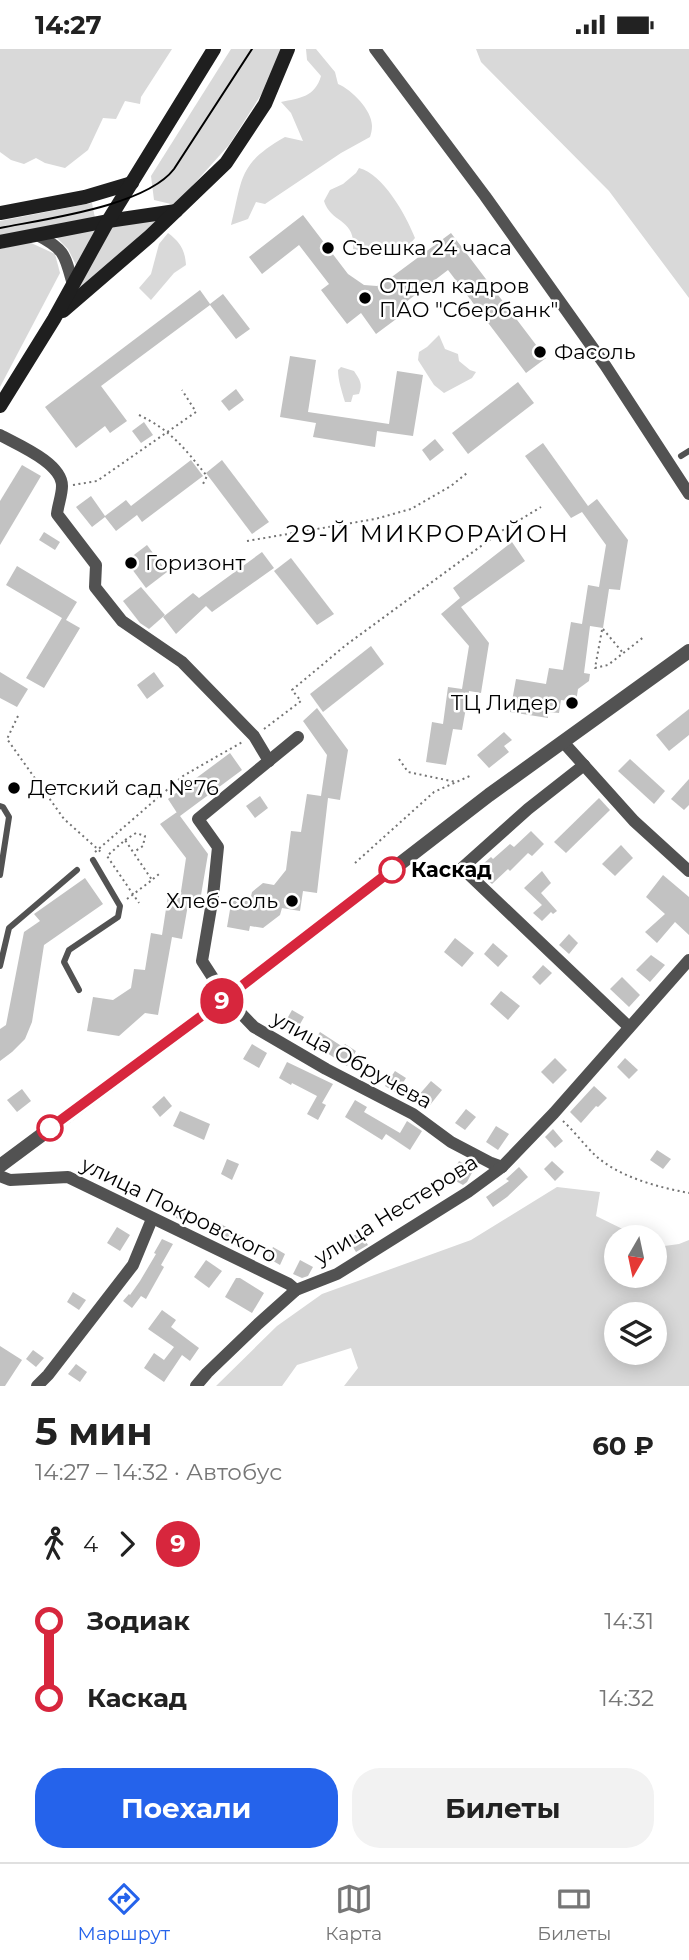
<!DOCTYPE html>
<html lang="ru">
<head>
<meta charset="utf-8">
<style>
	body { margin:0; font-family:Montserrat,sans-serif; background:#f2f2f2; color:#222; height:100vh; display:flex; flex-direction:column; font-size:26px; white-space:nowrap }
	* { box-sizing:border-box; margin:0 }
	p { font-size:23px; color:#767676 }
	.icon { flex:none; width:38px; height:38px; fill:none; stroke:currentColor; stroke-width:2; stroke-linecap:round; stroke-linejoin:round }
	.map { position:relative; height:1337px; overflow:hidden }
	.sheet { display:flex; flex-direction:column; background:#fff; flex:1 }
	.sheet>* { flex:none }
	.badge { padding:0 14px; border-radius:23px; font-size:24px; line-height:46px }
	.needle { width:46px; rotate:189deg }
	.tools { position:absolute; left:604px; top:1176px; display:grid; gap:14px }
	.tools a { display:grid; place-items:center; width:63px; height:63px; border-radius:50%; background:#fff; box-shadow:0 4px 18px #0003; font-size:35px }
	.map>.badge { position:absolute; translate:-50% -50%; box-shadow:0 0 0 4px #fff }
	.legs { display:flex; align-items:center; gap:10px; height:77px; padding:0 35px; font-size:23px }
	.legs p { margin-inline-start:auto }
	.head { display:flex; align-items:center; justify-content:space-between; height:119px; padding:0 35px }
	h1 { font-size:38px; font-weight:700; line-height:52px }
	.primary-button { display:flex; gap:14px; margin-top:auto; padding:14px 35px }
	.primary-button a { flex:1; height:80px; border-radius:28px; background:#2563eb; color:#fff; font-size:28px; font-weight:700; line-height:80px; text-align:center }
	.primary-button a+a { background:#f2f2f2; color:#222 }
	ul { padding:0 35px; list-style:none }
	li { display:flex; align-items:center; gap:24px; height:77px; font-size:26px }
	li i { display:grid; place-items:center; width:10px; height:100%; margin:0 9px; background:currentColor }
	li i::after { content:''; width:18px; height:18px; margin:-9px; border:5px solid; border-radius:50%; background:#fff }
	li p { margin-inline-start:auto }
	li:first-child i { background:linear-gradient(#0000 50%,currentColor 0) }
	li:last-child i { background:linear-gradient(currentColor 50%,#0000 0) }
	.status { display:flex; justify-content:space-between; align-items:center; height:49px; padding:0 35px; background:#fff; direction:ltr }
	.status svg { height:19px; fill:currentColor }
	.menu { display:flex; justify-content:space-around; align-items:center; height:98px; border-top:2px solid #e0e0e0; background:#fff; font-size:19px; color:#767676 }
	.menu a { display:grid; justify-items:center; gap:4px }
	.menu .on { color:#2563eb }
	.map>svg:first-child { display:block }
	.green { fill:#d9d9d9; fill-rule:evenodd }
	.building { fill:#c2c2c2 }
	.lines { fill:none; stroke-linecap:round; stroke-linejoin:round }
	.path { stroke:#747474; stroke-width:2; stroke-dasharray:2 3.5; stroke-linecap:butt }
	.service { stroke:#525252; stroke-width:6 }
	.minor { stroke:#525252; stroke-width:12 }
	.tertiary { stroke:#525252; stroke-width:14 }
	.secondary { stroke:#1f1f1f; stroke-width:14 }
	.tram { stroke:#000; stroke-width:2 }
	.line-1-casing { stroke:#fff; stroke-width:16 }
	.line-1 { stroke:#d7263d; stroke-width:10 }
	.poi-dot { fill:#000; stroke:#fff; stroke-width:2.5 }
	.stop-1-dot { fill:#fff; stroke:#d7263d; stroke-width:3.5 }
	.labels { text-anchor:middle; stroke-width:5; stroke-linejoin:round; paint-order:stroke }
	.poi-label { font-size:21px; fill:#000; stroke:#fff; text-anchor:start }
	.stop-label { font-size:21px; font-weight:bold; fill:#000; stroke:#fff; text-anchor:start }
	.street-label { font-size:21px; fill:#000; stroke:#fff }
	.quarter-label { font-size:24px; letter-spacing:2px; fill:#000; stroke:#fff }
</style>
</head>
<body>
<div class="status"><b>14:27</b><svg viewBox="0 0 49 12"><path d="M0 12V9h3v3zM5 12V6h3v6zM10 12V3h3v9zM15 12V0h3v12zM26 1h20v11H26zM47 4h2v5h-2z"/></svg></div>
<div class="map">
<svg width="689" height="1337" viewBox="0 0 689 1337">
	<rect width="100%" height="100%" fill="#fff"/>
	<g class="green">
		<path d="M0,0H172L141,48L140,55L125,52L116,70L103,69L88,101L65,119L45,114L36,109L24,115L11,111L0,103Z"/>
		<path d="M231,0H282L266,38L229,96L175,156L154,151L151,127Z"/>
		<path d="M306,0H316L335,23L338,35C352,41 372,61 372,77C372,81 371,85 370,88L341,104L265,155L256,153L248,170L231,176C243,128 238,115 285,88L303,92L291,64L281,53C300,49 315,48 321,27L307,11Z"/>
		<path d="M476,0H689V249L609,142L481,13Z"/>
		<path d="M359,119C383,125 406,166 415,189C396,213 380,209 353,200C356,169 331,175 324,152L330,141L343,135L356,124Z"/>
		<path d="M92,154L95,169L0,188V172Z"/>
		<path d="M161,170L74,245L112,178Z"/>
		<path d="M96,180L77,218L68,200L56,188Z"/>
		<path d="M168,184C180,193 185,201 186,216L174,224L151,251L139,239L151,225L159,195Z"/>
		<path d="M29,193L55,205L60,224L0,338V200Z"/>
		<path d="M439,286L445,300L458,305L459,312L470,321L476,323L472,329L444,344L434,336L418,311L419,303L427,298Z"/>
		<path d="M341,318L354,322C360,331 363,335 359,345L353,346L351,353H345C342,343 338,331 338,321Z"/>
		<path d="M557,1138L600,1143L596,1167L639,1188H616V1227H654L655,1196L657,1198L679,1195L689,1191V1337H344L358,1319L351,1299L297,1316L282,1337H216L277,1277L322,1245L471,1191ZM616,1265H654V1304H616Z"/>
	</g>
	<g class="building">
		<path d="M303,166L348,225L364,236L377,237L385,233L451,184L546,309L526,324L448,221L402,256L407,262L376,285L361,264L347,275L321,241L329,235L299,196L262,225L249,208Z"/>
		<path d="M200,241L210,255L223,245L250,280L236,290L210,256L101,337L127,372L110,384L105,377L76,399L45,358Z"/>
		<path d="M290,307L316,311L308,363L389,375L397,322L423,326L413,387L377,382L375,398L313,388L316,374L280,368Z"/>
		<path d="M518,333L534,354L468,405L452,384Z"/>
		<path d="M236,340L244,351L229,362L221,352Z"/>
		<path d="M144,373L153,386L141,394L132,382Z"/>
		<path d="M435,390L444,401L430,412L422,401Z"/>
		<path d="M543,394L588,457L597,450L628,491L620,541L609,540L603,579L590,577L584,624L590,625L589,632L578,640L576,653L561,651L559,664L548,663V669L510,663L516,630L546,635L549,619L563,621L571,573L582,575L588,536L599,538L606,496L582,463L571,469L525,407Z"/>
		<path d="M191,411L203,427L142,473L137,466L116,482L105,468L92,478L76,458L91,447L105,467L126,451L131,457Z"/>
		<path d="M222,411L269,473L252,485L206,424Z"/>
		<path d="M22,416L41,427L0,496V452Z"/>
		<path d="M44,483L60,493L55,501L39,491Z"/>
		<path d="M512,493L525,512L461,558L489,594L481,644L469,642L462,681L453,680L446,716L426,713L432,673L443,675L448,638L462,640L469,597L441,565L460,549L453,539Z"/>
		<path d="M147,496L167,523L146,539L126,512Z"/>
		<path d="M262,503L274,519L212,563L206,557L176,585L163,568L193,544L199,549Z"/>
		<path d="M291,509L334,565L317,576L274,522Z"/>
		<path d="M17,517L77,553L66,571L80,579L44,639L26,629L62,569L6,536Z"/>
		<path d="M141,538L165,566L149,580L140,574L123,552Z"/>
		<path d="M371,597L384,615L323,663L310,645Z"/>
		<path d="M0,623L28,640L17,658L0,649Z"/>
		<path d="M154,623L164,637L147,650L137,636Z"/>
		<path d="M317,659L348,701L340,751L328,749L317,844L303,842L300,862L282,859L280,866L263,879L250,877L249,882L227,878L232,849L250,852L252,843L263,834L274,836L286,821L291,782L301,783L307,745L321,747L327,706L303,672Z"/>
		<path d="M689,660V686L669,702L656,686Z"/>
		<path d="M504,683L512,691L504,697L509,703L489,719L477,706Z"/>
		<path d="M230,704L242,721L180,767L208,805L200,852L189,850L182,890L172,888L158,966L145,964L119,987L87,982L93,948L113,951L131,939L134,920L145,921L151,884L162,886L168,847L180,849L186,809L160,775L177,763L179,767L168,750Z"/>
		<path d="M630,710L665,742L654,755L618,722Z"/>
		<path d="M689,730V756L684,761L671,750Z"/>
		<path d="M260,747L268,759L255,769L246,757Z"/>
		<path d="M599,749L610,761L566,804L554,793Z"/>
		<path d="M531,782L544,795L532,807L528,804L510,822L508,820L492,835L476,821L491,808L493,810L510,795L514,798Z"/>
		<path d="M621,796L633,809L615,827L602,815Z"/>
		<path d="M542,822L551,834L541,844L557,862L553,865L551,863L542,872L533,864L542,856L524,839Z"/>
		<path d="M663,826L689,848V886L675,873L657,894L645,883L665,865L646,848Z"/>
		<path d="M85,829L103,855L44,896L32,973L25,990L12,1003L0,1012V980L6,976L24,883L40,872L34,865Z"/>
		<path d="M569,885L578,894L569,905L559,896Z"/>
		<path d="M455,889L474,904L462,918L444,903Z"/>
		<path d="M493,894L508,907L498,918L484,905Z"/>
		<path d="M651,906L665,916L650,933L636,921Z"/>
		<path d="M543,916L552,924L540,936L532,928Z"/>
		<path d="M622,928L640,946L629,958L610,940Z"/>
		<path d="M501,942L520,957L508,971L490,955Z"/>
		<path d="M292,961L304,968L295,984L283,977Z"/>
		<path d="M320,983L343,998L345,995L356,1002L347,1017L324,1002L323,1004L311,997Z"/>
		<path d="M252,995L267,1004L259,1019L243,1010Z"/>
		<path d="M555,1009L567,1021L553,1035L541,1023Z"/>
		<path d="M625,1009L638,1021L629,1030L617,1018Z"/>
		<path d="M287,1013L333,1035L322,1054L326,1056L318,1071L307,1065L317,1047L292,1034L291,1036L279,1029Z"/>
		<path d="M395,1022L406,1029L396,1044L385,1037Z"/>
		<path d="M431,1032L442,1041L430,1056L418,1047Z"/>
		<path d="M594,1037L607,1049L598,1058L596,1057L581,1074L570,1063Z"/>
		<path d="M22,1040L31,1052L17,1063L7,1051Z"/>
		<path d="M164,1047L172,1057L160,1068L152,1058Z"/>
		<path d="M355,1051L367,1058L364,1063L400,1084L407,1072L422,1082L410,1101L386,1085L382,1091L345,1068Z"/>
		<path d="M466,1060L476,1068L465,1081L455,1074Z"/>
		<path d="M180,1062L210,1075L204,1091L173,1077Z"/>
		<path d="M496,1077L509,1085L498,1101L486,1093Z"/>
		<path d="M553,1080L563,1092L555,1099L545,1088Z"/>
		<path d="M657,1101L671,1110L663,1120L650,1111Z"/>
		<path d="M227,1110L239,1115L232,1131L221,1125Z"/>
		<path d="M459,1112L474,1120L467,1133L463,1136L450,1129Z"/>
		<path d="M552,1112L564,1123L555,1132L544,1120Z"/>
		<path d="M519,1118L528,1128L507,1148L493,1158L486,1148L509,1132L506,1130Z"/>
		<path d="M175,1157L190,1164L185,1174L171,1166Z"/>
		<path d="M219,1174L246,1189L239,1198L213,1185Z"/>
		<path d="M117,1178L130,1186L120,1202L107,1194Z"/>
		<path d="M360,1183L368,1196L356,1203L348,1190Z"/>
		<path d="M162,1190L173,1195L161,1216L164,1218L146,1250L141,1247L132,1259L123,1252L129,1245L130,1246L140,1232L156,1205L154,1204Z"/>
		<path d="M273,1198L285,1205L280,1216L268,1209Z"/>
		<path d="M206,1211L222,1222L209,1239L194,1228Z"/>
		<path d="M300,1211L313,1218L308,1227L302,1229L293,1225Z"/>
		<path d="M236,1229H240L264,1244L252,1264L225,1248Z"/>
		<path d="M73,1243L86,1251L79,1261L67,1253Z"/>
		<path d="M162,1261L176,1271L171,1278L199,1299L190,1312L182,1306L164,1333L144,1319L154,1304L164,1311L174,1298L148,1280Z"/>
		<path d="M0,1297L22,1311L5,1337H0Z"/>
		<path d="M33,1301L44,1309L36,1318L26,1310Z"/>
		<path d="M76,1315L87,1323L80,1333L68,1325Z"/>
	</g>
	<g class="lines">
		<g class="path">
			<path d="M139,366C172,382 184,399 207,427L203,435"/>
			<path d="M73,436L97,432L196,363L182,341"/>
			<path d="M247,492L375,470L411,460L451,437L467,424"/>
			<path d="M603,580L623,604"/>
			<path d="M602,581L595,619L608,616L645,587"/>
			<path d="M18,667L7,690L64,770L102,804"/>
			<path d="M264,680L301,652L292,641L346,596L503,481L541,458"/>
			<path d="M399,710L408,723L456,733"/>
			<path d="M125,791L136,784L145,787L143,797L134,803"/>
			<path d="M95,803L183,727L244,692"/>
			<path d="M355,814L434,743L472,726"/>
			<path d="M153,830L159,825"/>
			<path d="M127,850L152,831L125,791L107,807L139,854"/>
			<path d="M563,1072C575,1083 585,1097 597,1108C622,1129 658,1138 689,1144"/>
		</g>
		<g class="service">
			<path d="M681,407L689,402"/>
			<path d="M0,757L3,758L9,768L0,826"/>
			<path d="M0,917L9,879L77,821"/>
			<path d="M79,941L64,913L69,901L118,868L120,857L93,811"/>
		</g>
		<g class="minor">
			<path d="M375,0L485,147L605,316L689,445"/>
			<path d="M37,186C65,200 65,206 73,236"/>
			<path d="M0,386C18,396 62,414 62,437C62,446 58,456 57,465L96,516L95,538L122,572L182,613L254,687L269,712"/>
			<path d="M298,688L198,770L218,798L213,847L202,912L226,949L254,978L326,1020L413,1065L451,1093L491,1114L502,1118"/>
			<path d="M564,694L634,772L689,822"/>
			<path d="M584,716L528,760L462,819L629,978"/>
			<path d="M0,1127L10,1131L68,1128L289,1235L296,1241"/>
			<path d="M37,1337L48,1326L133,1216L152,1170"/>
			<path d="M196,1337L207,1324L258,1275L296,1241L337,1225L468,1143L502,1118L554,1064L689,911"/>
		</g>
		<path class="tertiary" d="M0,1117L226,949L489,746L689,602"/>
		<g class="secondary">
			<path d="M0,164L85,148L132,134"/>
			<path d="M0,193L108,172L176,162"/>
			<path d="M63,262L150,187L226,114L265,55L288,0"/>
			<path d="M0,357L54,270L108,172L214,0"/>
		</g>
		<path class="tram" d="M0,179C45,170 146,157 174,120L252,0"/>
	</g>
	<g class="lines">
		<g class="line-1-casing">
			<path id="line-1" d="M50,1079L226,949L392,821"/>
		</g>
		<use href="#line-1" class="line-1"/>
	</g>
	<g class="poi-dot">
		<circle cx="328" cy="199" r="7"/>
		<circle cx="365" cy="249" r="7"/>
		<circle cx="540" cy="303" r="7"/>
		<circle cx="131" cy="514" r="7"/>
		<circle cx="572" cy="654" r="7"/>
		<circle cx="14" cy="739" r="7"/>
		<circle cx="292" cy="852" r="7"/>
	</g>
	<g class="stop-1-dot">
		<circle cx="392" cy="821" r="12"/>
		<circle cx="50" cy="1079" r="12"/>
	</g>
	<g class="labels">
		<g class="poi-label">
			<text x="342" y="206">Съешка 24 часа</text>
			<text x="379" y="244">Отдел кадров<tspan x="379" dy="24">ПАО "Сбербанк"</tspan></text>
			<text x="554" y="310">Фасоль</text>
			<text x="145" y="521">Горизонт</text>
			<text x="558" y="661" text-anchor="end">ТЦ Лидер</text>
			<text x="28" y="746">Детский сад №76</text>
			<text x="278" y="859" text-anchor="end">Хлеб-соль</text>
		</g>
		<g class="stop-label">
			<text x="411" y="828">Каскад</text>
		</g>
		<g class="street-label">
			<text transform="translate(352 1011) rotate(29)" y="7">улица Обручева</text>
			<text transform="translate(179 1161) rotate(26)" y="7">улица Покровского</text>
			<text transform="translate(396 1161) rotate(-32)" y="7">улица Нестерова</text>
		</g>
		<g class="quarter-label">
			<text x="428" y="493">29-Й МИКРОРАЙОН</text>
		</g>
	</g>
</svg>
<div class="tools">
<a><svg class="needle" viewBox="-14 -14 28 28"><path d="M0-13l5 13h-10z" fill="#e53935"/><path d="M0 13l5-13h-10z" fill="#767676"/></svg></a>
<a><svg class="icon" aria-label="layers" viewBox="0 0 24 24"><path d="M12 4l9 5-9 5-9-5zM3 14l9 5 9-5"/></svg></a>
</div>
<b class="badge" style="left:222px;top:952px;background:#d7263d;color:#fff">9</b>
</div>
<section class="sheet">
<div class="head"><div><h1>5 мин</h1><p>14:27 – 14:32 · Автобус</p></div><b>60 ₽</b></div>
<div class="legs"><svg class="icon" aria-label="walk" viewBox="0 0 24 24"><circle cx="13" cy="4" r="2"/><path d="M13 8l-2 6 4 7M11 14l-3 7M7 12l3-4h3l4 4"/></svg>4<svg class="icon" aria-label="forward" viewBox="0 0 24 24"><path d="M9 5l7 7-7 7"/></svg><b class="badge" style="background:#d7263d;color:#fff">9</b></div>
<ul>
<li><i style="color:#d7263d"></i><b>Зодиак</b><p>14:31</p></li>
<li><i style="color:#d7263d"></i><b>Каскад</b><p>14:32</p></li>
</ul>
<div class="primary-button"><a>Поехали</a><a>Билеты</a></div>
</section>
<nav class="menu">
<a class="on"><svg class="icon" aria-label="directions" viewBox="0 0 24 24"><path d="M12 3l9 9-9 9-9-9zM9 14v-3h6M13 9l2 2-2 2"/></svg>Маршрут</a>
<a><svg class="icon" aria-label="map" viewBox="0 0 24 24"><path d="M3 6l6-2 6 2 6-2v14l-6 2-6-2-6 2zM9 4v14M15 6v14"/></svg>Карта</a>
<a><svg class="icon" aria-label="tickets" viewBox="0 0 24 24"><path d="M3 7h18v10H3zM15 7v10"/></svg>Билеты</a>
</nav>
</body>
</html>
